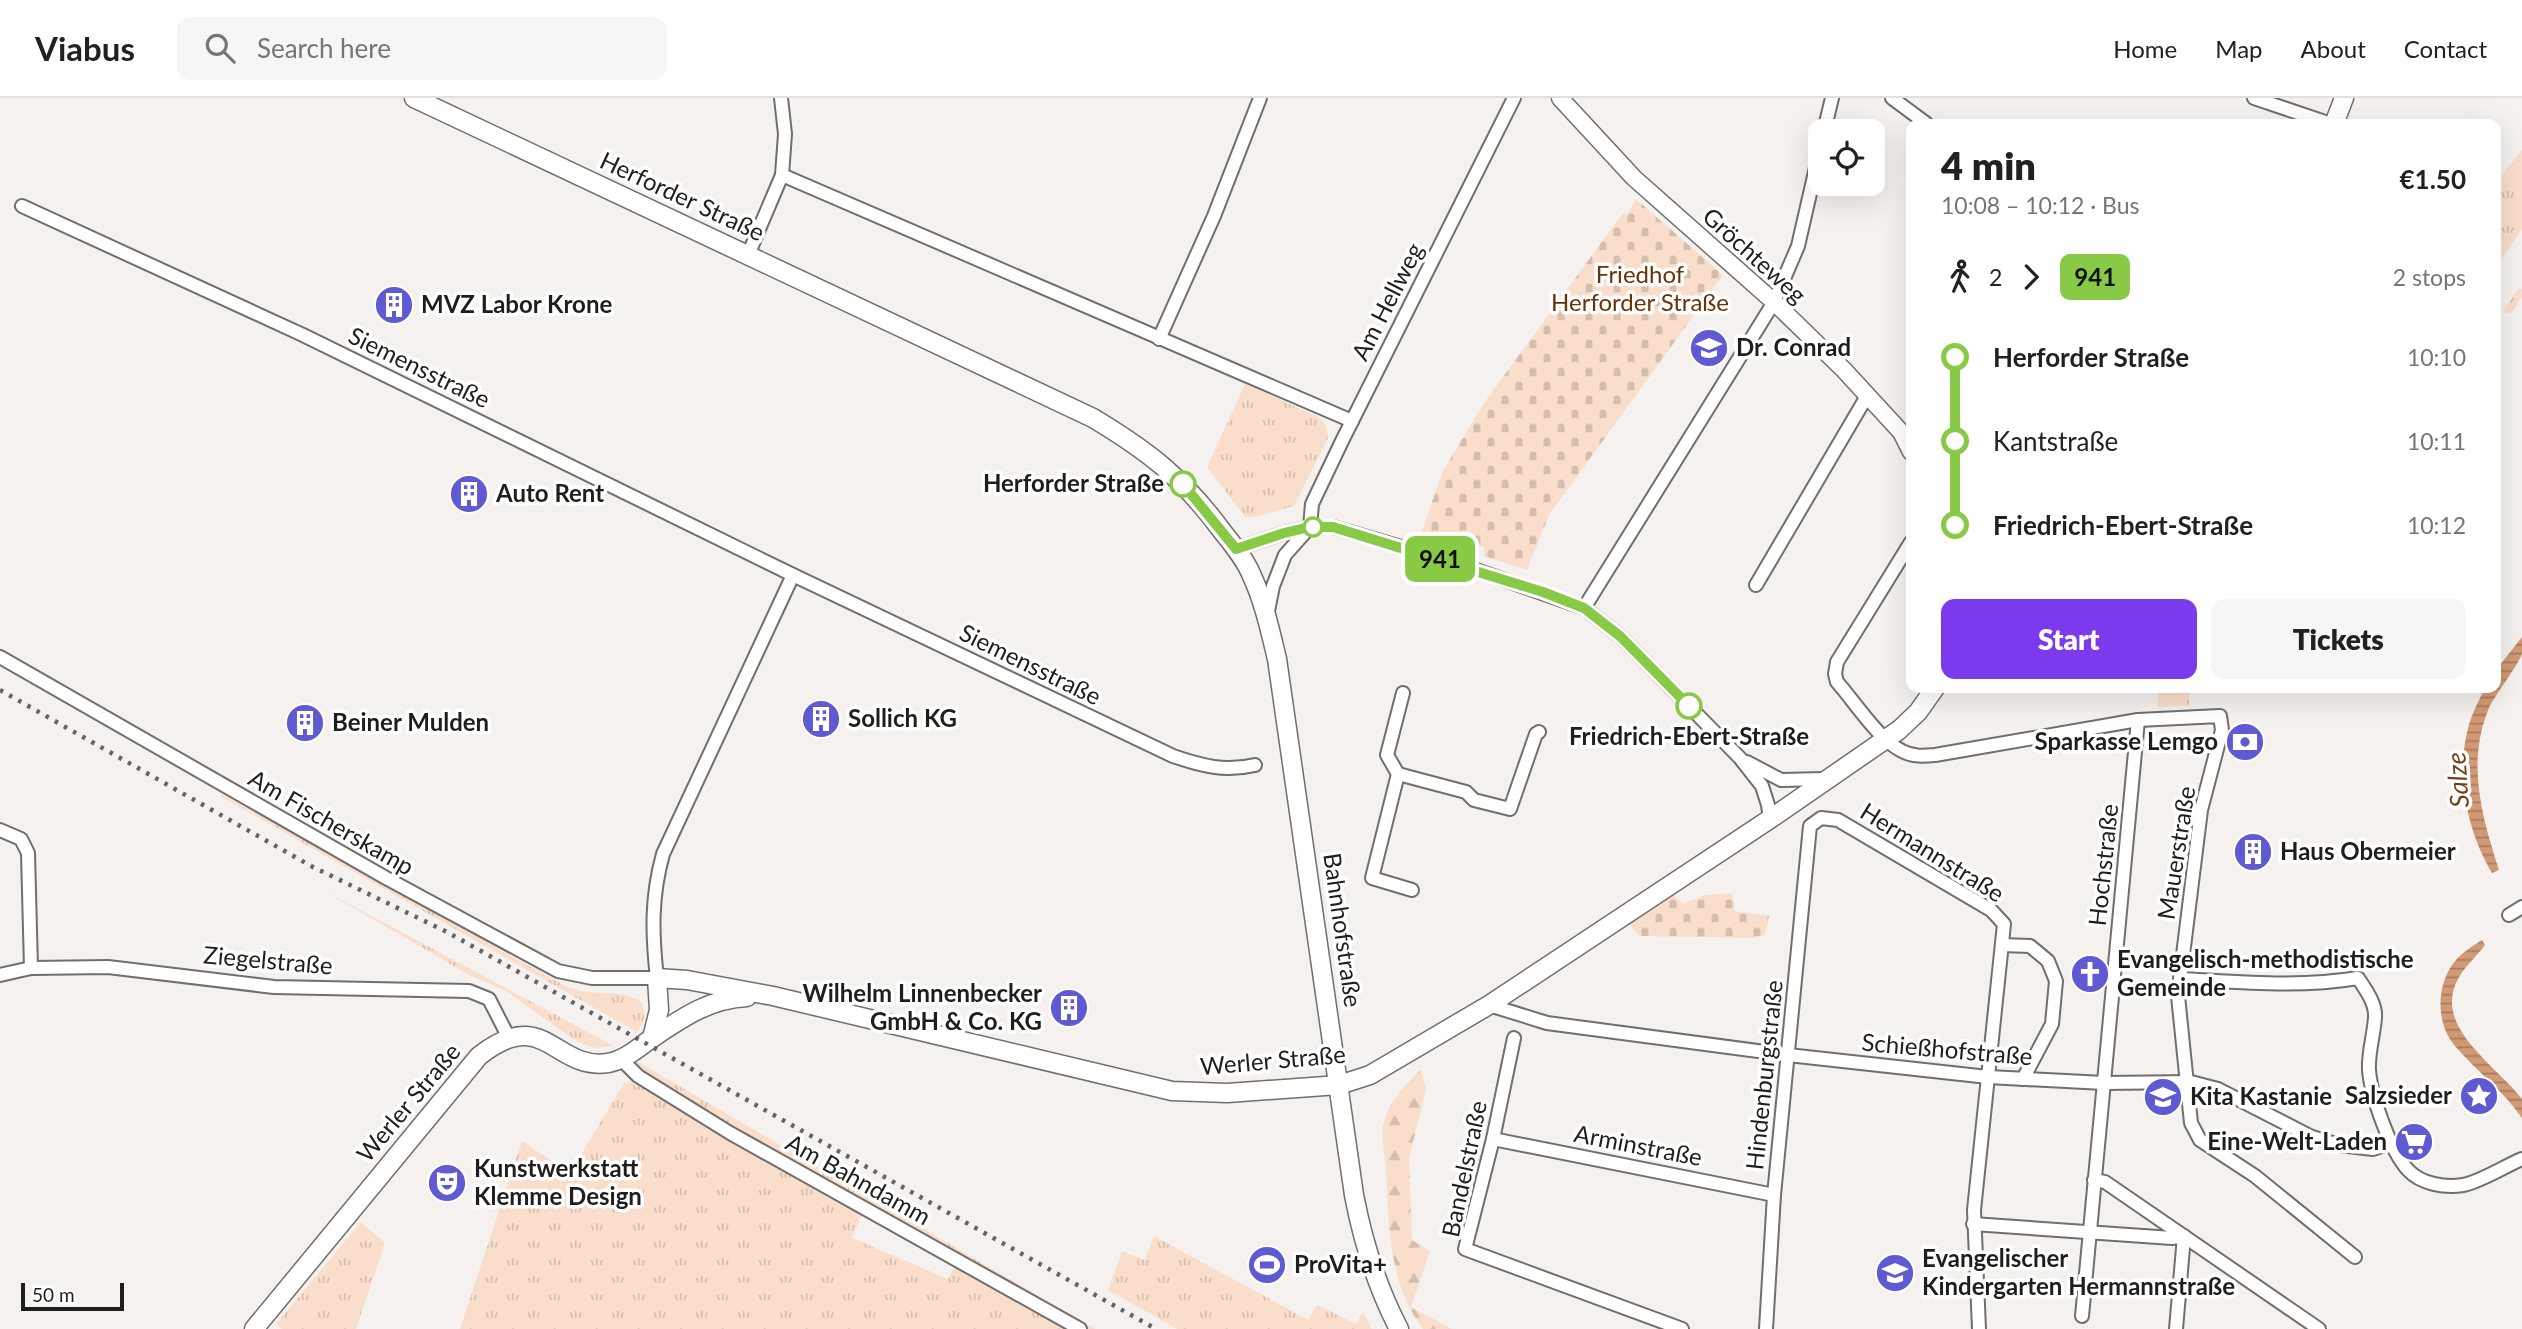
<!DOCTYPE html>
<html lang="en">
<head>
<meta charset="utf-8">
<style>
	body { margin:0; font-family:Lato,sans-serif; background:#f6f6f6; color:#202124; height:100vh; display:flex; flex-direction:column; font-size:26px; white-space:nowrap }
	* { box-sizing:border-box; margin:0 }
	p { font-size:23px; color:#757577 }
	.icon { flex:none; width:38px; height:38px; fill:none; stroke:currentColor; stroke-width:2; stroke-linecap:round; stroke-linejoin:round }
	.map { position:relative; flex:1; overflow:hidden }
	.sheet { position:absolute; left:1906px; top:21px; width:595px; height:574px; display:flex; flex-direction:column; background:#fff; border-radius:14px; box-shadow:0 7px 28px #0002 }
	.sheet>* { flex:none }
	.badge { padding:0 14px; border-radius:10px; font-size:24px; line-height:46px }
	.buttons { position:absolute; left:1808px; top:21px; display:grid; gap:14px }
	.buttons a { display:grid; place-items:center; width:77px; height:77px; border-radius:14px; background:#fff; box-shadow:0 7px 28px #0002; font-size:35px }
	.scale { position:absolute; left:21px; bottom:18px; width:103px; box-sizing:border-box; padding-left:7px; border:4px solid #1f1e1d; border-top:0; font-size:19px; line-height:24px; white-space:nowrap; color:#1f1e1d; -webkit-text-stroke:5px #fff; paint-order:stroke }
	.map>.badge { position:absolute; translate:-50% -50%; box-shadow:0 0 0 4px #fff }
	.legs { display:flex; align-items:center; gap:10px; height:77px; padding:0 35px; font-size:23px }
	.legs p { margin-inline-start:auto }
	.summary { display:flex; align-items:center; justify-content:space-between; height:119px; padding:0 35px }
	h1 { font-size:38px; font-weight:800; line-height:52px }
	.button { display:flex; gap:14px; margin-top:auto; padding:14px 35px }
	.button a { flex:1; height:80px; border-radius:14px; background:#7c3aed; color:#fff; font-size:28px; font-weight:800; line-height:80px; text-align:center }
	.button a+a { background:#f6f6f6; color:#202124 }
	ul { padding:0 35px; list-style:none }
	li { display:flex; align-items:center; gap:24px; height:84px; font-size:26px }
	li i { display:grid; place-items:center; width:10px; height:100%; margin:0 9px; background:currentColor }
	li i::after { content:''; width:18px; height:18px; margin:-9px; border:5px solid; border-radius:50%; background:#fff }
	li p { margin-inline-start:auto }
	li:first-child i { background:linear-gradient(#0000 50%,currentColor 0) }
	li:last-child i { background:linear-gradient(currentColor 50%,#0000 0) }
	header { display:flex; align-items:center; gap:42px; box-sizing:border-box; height:98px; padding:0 35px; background:#fff; border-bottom:2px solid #e0e0e0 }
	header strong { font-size:33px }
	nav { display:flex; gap:38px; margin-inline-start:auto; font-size:24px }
	.search { width:490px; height:63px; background:#f6f6f6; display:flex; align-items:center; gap:18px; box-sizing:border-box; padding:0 24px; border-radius:14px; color:#757577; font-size:26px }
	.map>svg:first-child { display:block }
	.grass { fill:url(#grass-tufts) }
	.forest { fill:url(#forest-firs) }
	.cemetery { fill:url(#cemetery-stones) }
	.water { fill:url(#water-rules) }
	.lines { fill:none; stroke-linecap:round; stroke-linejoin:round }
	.minor-casing { stroke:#716e6c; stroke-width:16 }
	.tertiary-casing { stroke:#716e6c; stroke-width:19 }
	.secondary-casing { stroke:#716e6c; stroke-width:21 }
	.minor { stroke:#fff; stroke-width:12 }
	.tertiary { stroke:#fff; stroke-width:16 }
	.secondary { stroke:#fff; stroke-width:18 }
	.rail { stroke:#666463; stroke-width:4.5; stroke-dasharray:3.5 7; stroke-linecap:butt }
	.line-1-casing { stroke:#fff; stroke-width:16 }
	.line-1 { stroke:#88c946; stroke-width:10 }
	.stop-1-dot { fill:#fff; stroke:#88c946; stroke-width:3.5 }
	.labels { text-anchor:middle; stroke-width:7; stroke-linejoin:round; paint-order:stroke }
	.street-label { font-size:24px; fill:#1f1e1d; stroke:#fff }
	.park-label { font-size:24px; fill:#683306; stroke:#fff }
	.poi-label { font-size:24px; font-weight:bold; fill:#1f1e1d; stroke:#fff; text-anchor:start }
	.stop-label { font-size:24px; font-weight:bold; fill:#1f1e1d; stroke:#fff; text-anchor:end }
	.water-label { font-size:26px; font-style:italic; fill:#743f16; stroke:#fff }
</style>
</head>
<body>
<header>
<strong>Viabus</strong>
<div class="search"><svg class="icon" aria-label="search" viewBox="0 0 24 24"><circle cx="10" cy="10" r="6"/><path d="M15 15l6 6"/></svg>Search here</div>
<nav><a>Home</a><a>Map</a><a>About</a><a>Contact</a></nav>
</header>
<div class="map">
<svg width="2522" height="1231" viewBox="0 0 2522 1231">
	<defs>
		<pattern id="grass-tufts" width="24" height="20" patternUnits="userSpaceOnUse" patternTransform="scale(1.75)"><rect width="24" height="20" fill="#fadecc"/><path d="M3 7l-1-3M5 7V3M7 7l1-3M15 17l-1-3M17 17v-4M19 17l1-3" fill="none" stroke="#d6beaf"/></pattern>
		<pattern id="forest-firs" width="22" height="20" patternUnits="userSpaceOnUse" patternTransform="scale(1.75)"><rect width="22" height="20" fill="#fadecc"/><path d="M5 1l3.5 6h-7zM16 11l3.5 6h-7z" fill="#d6beaf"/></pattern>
		<pattern id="cemetery-stones" width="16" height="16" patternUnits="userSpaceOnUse" patternTransform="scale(1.75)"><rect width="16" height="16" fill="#fadecc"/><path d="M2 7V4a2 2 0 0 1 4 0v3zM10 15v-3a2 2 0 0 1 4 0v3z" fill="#d6beaf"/></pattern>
		<pattern id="water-rules" width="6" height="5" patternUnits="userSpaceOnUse" patternTransform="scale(1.75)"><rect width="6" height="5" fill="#d19974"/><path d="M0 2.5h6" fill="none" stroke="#a97c5f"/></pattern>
	</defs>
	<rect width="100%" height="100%" fill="#f5f1ef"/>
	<g class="grass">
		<path d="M2522,52V131L2496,170V85Z"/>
		<path d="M2519,190L2522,191V199L2512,214L2502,215Z"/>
		<path d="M1245,286L1316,318C1325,324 1328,330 1328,340L1294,408L1259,418L1245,419L1207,369Z"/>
		<path d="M2158,590L2189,593V608L2158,609Z"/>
		<path d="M221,696L567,889C590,898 622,892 639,902C647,913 645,924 637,934L220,698Z"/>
		<path d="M323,792L614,948L594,950L576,943L506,893L469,877Z"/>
		<path d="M638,964L1095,1231H1085L733,1032L640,974L633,967Z"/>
		<path d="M631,983L727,1041L862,1116L852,1140L948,1181L956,1166L1076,1231H460L522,1043L570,1075L624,985Z"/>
		<path d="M361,1124L385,1145L356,1231H282L276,1226Z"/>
		<path d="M1154,1138L1308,1222L1317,1207L1356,1226L1363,1214L1372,1231H1177L1108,1192L1122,1153L1144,1162Z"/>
	</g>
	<path class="forest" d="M1421,971L1426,991L1409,1060L1412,1142L1430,1153L1411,1209L1452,1231H1423C1388,1185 1389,1127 1386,1071C1385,1057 1380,1037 1384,1023C1391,1001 1405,987 1421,971Z"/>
	<g class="cemetery">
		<path d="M1636,101L1723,177L1549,417L1527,472L1484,458V449L1474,446L1468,452L1420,438L1443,373L1484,305L1623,115L1627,117Z"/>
		<path d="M1732,795L1735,813L1769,818L1765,837L1752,840L1639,838L1629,826L1674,797L1683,806L1705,797Z"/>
	</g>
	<g class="water">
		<path d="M2522,539C2522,544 2522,550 2522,555C2521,563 2495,597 2489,610C2466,665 2482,719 2499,772L2492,775C2468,734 2456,681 2467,635C2470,619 2478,604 2485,590H2496V572Z"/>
		<path d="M2482,842L2485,847C2477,858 2464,869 2458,881C2432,929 2497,968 2522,1001V1020C2502,991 2477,974 2455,948C2435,925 2436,885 2456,862C2463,854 2473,848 2482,842Z"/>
	</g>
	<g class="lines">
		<g class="minor-casing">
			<g id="minor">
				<path d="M1892,0L1927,26"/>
				<path d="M2254,0L2331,26"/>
				<path d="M1824,33L1832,0"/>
				<path d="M782,77L1352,323"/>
				<path d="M22,108L303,237L793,477L1173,658C1202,668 1225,674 1255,667"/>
				<path d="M748,157L782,77L785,36L781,0"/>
				<path d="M1159,241L1214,118L1260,0"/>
				<path d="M1310,429L1312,406L1342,343L1514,0"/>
				<path d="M1911,444L1837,564L1835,576L1837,584C1855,604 1878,641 1902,653C1913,659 1924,658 1935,657L2138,622L2220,618L2222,632L2201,712L2180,881L2178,898L2191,1025L2200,1042L2255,1078L2355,1159"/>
				<path d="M1236,451L1284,435L1310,429H1333L1465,468L1584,510L1621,539L1740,660L1762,688L1768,707L1770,721"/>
				<path d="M1756,487L1867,298"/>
				<path d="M1584,510L1774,204L1798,148L1820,52"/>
				<path d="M1267,518L1273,488L1285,457L1309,430"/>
				<path d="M0,559L386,780L558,873L592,880H657C652,836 651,799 663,756L793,477"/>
				<path d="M1747,664L1781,682L1825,681"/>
				<path d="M1398,676L1466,694L1474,702L1510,711L1536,636L1539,634"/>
				<path d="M1398,676L1372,780L1412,792"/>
				<path d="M1398,676L1387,657L1403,595"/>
				<path d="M0,732L21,741L28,755L31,870"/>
				<path d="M2509,817L2522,809"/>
				<path d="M2002,847L2030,848L2048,863L2056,883L2052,926L2023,981"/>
				<path d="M0,877L31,870L108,869L274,889L469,893L489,901L509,940"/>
				<path d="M2180,881C2239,884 2299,890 2358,880C2365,891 2376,905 2375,919C2374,937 2368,954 2369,972C2371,998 2390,1052 2408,1072C2421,1086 2445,1090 2463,1087C2480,1084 2505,1068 2522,1061"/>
				<path d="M1489,907L1547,925L1788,957L1988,979L2104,985L2191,984L2218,991L2312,1039L2339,1047L2373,1051L2393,1044"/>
				<path d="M1514,940L1493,1041L1465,1151L1682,1231"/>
				<path d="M621,961L638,978L730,1035L1080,1231"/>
				<path d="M1493,1041L1774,1097"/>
				<path d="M2094,1082L2105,1084L2319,1231"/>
				<path d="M1973,1126L2172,1140L2184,1138L2176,1231"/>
				<path d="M2082,1218L2138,622"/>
				<path d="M1766,1231L1774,1097L1810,728L1821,720L1838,722L1991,812L2004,826L1974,1112L1979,1231"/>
			</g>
		</g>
		<g class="tertiary-casing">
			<path id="tertiary" d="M1560,0L1634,80L1774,204L1844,272L1901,334L1911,354"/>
		</g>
		<g class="secondary-casing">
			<g id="secondary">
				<path d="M414,0L1093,320C1148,353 1183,380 1222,433C1233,447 1245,461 1252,478C1264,504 1270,532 1277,561L1354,1097C1363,1144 1377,1189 1399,1231"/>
				<path d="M2334,26L2344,0"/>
				<path d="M652,940L659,912L657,880L687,882L773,898L1172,993L1227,995L1339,987L1370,977L1489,907L1770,721L1899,632L1918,614L1935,590"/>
				<path d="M254,1231L479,958C545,906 554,973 608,965C626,962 640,948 655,938C685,918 710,901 747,899"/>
			</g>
		</g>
		<use href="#minor" class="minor"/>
		<use href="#tertiary" class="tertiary"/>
		<use href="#secondary" class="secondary"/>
		<path class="rail" d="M0,592L311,768L447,834L1156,1231"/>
	</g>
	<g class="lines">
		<g class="line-1-casing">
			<path id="line-1" d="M1183,386L1236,451L1284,435L1310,429H1333L1543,494L1584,510L1621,539L1689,608"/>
		</g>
		<use href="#line-1" class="line-1"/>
	</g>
	<defs>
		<g id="building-disc" transform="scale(2.0125)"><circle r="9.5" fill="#5f5ad2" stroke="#fff"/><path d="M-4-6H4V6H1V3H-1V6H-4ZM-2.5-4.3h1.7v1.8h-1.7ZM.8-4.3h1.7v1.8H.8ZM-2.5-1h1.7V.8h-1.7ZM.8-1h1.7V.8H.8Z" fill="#fff"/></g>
		<g id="school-disc" transform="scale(2.0125)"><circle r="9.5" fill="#5f5ad2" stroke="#fff"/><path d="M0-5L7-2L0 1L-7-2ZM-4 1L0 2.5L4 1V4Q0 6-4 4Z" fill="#fff"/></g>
		<g id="bank-disc" transform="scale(2.0125)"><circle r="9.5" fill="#5f5ad2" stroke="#fff"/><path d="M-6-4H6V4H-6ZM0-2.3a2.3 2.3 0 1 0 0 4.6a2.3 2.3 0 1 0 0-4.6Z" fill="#fff"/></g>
		<g id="church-disc" transform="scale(2.0125)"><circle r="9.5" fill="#5f5ad2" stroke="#fff"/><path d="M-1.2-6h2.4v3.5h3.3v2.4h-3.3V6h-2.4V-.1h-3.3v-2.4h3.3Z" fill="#fff"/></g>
		<g id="sight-disc" transform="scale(2.0125)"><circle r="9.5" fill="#5f5ad2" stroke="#fff"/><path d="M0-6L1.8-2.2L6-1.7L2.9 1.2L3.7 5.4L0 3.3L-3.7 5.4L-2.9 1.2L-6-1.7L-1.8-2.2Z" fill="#fff"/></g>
		<g id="supermarket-disc" transform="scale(2.0125)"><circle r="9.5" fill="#5f5ad2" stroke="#fff"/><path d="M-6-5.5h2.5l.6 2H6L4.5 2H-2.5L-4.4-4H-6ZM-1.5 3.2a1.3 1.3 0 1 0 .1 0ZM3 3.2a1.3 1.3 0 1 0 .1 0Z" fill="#fff"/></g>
		<g id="theatre-disc" transform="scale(2.0125)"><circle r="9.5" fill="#5f5ad2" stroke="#fff"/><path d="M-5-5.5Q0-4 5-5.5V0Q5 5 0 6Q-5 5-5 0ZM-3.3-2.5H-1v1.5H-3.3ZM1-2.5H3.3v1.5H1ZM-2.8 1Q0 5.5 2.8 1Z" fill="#fff"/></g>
		<g id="stadium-disc" transform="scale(2.0125)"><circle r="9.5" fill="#5f5ad2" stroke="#fff"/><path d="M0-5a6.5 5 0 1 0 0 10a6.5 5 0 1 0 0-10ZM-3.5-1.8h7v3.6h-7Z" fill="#fff"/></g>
	</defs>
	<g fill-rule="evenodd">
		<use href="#building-disc" x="394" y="207"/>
		<use href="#school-disc" x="1709" y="250"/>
		<use href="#building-disc" x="469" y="396"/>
		<use href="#building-disc" x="821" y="621"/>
		<use href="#building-disc" x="305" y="625"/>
		<use href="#bank-disc" x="2245" y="644"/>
		<use href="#building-disc" x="2253" y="754"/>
		<use href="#church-disc" x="2090" y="876"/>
		<use href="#building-disc" x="1069" y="910"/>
		<use href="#sight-disc" x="2479" y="998"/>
		<use href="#school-disc" x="2163" y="999"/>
		<use href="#supermarket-disc" x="2414" y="1044"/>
		<use href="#theatre-disc" x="447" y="1085"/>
		<use href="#stadium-disc" x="1267" y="1167"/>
		<use href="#school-disc" x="1895" y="1175"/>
	</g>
	<g class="stop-1-dot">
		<circle cx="1183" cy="386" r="12"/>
		<circle cx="1313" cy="429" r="9"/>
		<circle cx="1689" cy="608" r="12"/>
	</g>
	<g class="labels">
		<g class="street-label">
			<text transform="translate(682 99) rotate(25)" y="8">Herforder Straße</text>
			<text transform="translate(1754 158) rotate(42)" y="8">Gröchteweg</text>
			<text transform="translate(1388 204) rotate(-63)" y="8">Am Hellweg</text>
			<text transform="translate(419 270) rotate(26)" y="8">Siemensstraße</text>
			<text transform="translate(1030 567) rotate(26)" y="8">Siemensstraße</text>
			<text transform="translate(331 725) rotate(30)" y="8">Am Fischerskamp</text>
			<text transform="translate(1932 755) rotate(32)" y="8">Hermannstraße</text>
			<text transform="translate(2177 755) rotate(-81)" y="8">Mauerstraße</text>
			<text transform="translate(2104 767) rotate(-84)" y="8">Hochstraße</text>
			<text transform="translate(1342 832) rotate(82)" y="8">Bahnhofstraße</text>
			<text transform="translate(268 863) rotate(5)" y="8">Ziegelstraße</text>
			<text transform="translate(1947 952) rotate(5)" y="8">Schießhofstraße</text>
			<text transform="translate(1273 963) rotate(-5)" y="8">Werler Straße</text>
			<text transform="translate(1765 977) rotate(-84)" y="8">Hindenburgstraße</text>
			<text transform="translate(409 1005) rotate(-50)" y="8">Werler Straße</text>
			<text transform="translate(1638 1048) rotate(11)" y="8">Arminstraße</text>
			<text transform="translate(1465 1071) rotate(-78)" y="8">Bandelstraße</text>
			<text transform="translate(858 1082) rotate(29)" y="8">Am Bahndamm</text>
		</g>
		<g class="park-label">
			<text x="1640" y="185">Friedhof<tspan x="1640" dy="28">Herforder Straße</tspan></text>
		</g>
		<g class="poi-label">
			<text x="421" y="215">MVZ Labor Krone</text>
			<text x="1736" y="258">Dr. Conrad</text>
			<text x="496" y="404">Auto Rent</text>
			<text x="848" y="629">Sollich KG</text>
			<text x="332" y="633">Beiner Mulden</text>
			<text x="2218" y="652" text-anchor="end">Sparkasse Lemgo</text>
			<text x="2280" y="762">Haus Obermeier</text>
			<text x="2117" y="870">Evangelisch-methodistische<tspan x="2117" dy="28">Gemeinde</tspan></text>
			<text x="1042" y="904" text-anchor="end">Wilhelm Linnenbecker<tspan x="1042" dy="28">GmbH &amp; Co. KG</tspan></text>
			<text x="2452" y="1006" text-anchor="end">Salzsieder</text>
			<text x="2190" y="1007">Kita Kastanie</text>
			<text x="2387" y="1052" text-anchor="end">Eine-Welt-Laden</text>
			<text x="474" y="1079">Kunstwerkstatt<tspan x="474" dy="28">Klemme Design</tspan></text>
			<text x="1922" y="1169">Evangelischer<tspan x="1922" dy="28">Kindergarten Hermannstraße</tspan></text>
			<text x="1294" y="1175">ProVita+</text>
		</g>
		<g class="stop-label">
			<text x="1164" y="394">Herforder Straße</text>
			<text x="1689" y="647" text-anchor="middle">Friedrich-Ebert-Straße</text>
		</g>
		<g class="water-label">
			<text transform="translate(2458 682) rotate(-94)" y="9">Salze</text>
		</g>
	</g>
</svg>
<div class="buttons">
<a><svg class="icon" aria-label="locate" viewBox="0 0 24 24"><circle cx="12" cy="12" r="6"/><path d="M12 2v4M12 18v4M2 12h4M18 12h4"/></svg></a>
</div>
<div class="scale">50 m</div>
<b class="badge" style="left:1440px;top:461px;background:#88c946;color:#111">941</b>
<section class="sheet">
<div class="summary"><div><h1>4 min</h1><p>10:08 – 10:12 · Bus</p></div><b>€1.50</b></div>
<div class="legs"><svg class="icon" aria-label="walk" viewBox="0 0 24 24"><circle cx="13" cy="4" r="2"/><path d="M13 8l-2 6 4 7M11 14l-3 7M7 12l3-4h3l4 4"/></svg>2<svg class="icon" aria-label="forward" viewBox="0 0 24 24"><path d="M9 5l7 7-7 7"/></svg><b class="badge" style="background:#88c946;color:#111">941</b><p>2 stops</p></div>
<ul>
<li><i style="color:#88c946"></i><b>Herforder Straße</b><p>10:10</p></li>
<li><i style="color:#88c946"></i><span>Kantstraße</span><p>10:11</p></li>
<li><i style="color:#88c946"></i><b>Friedrich-Ebert-Straße</b><p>10:12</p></li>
</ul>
<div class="button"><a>Start</a><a>Tickets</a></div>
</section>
</div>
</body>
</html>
